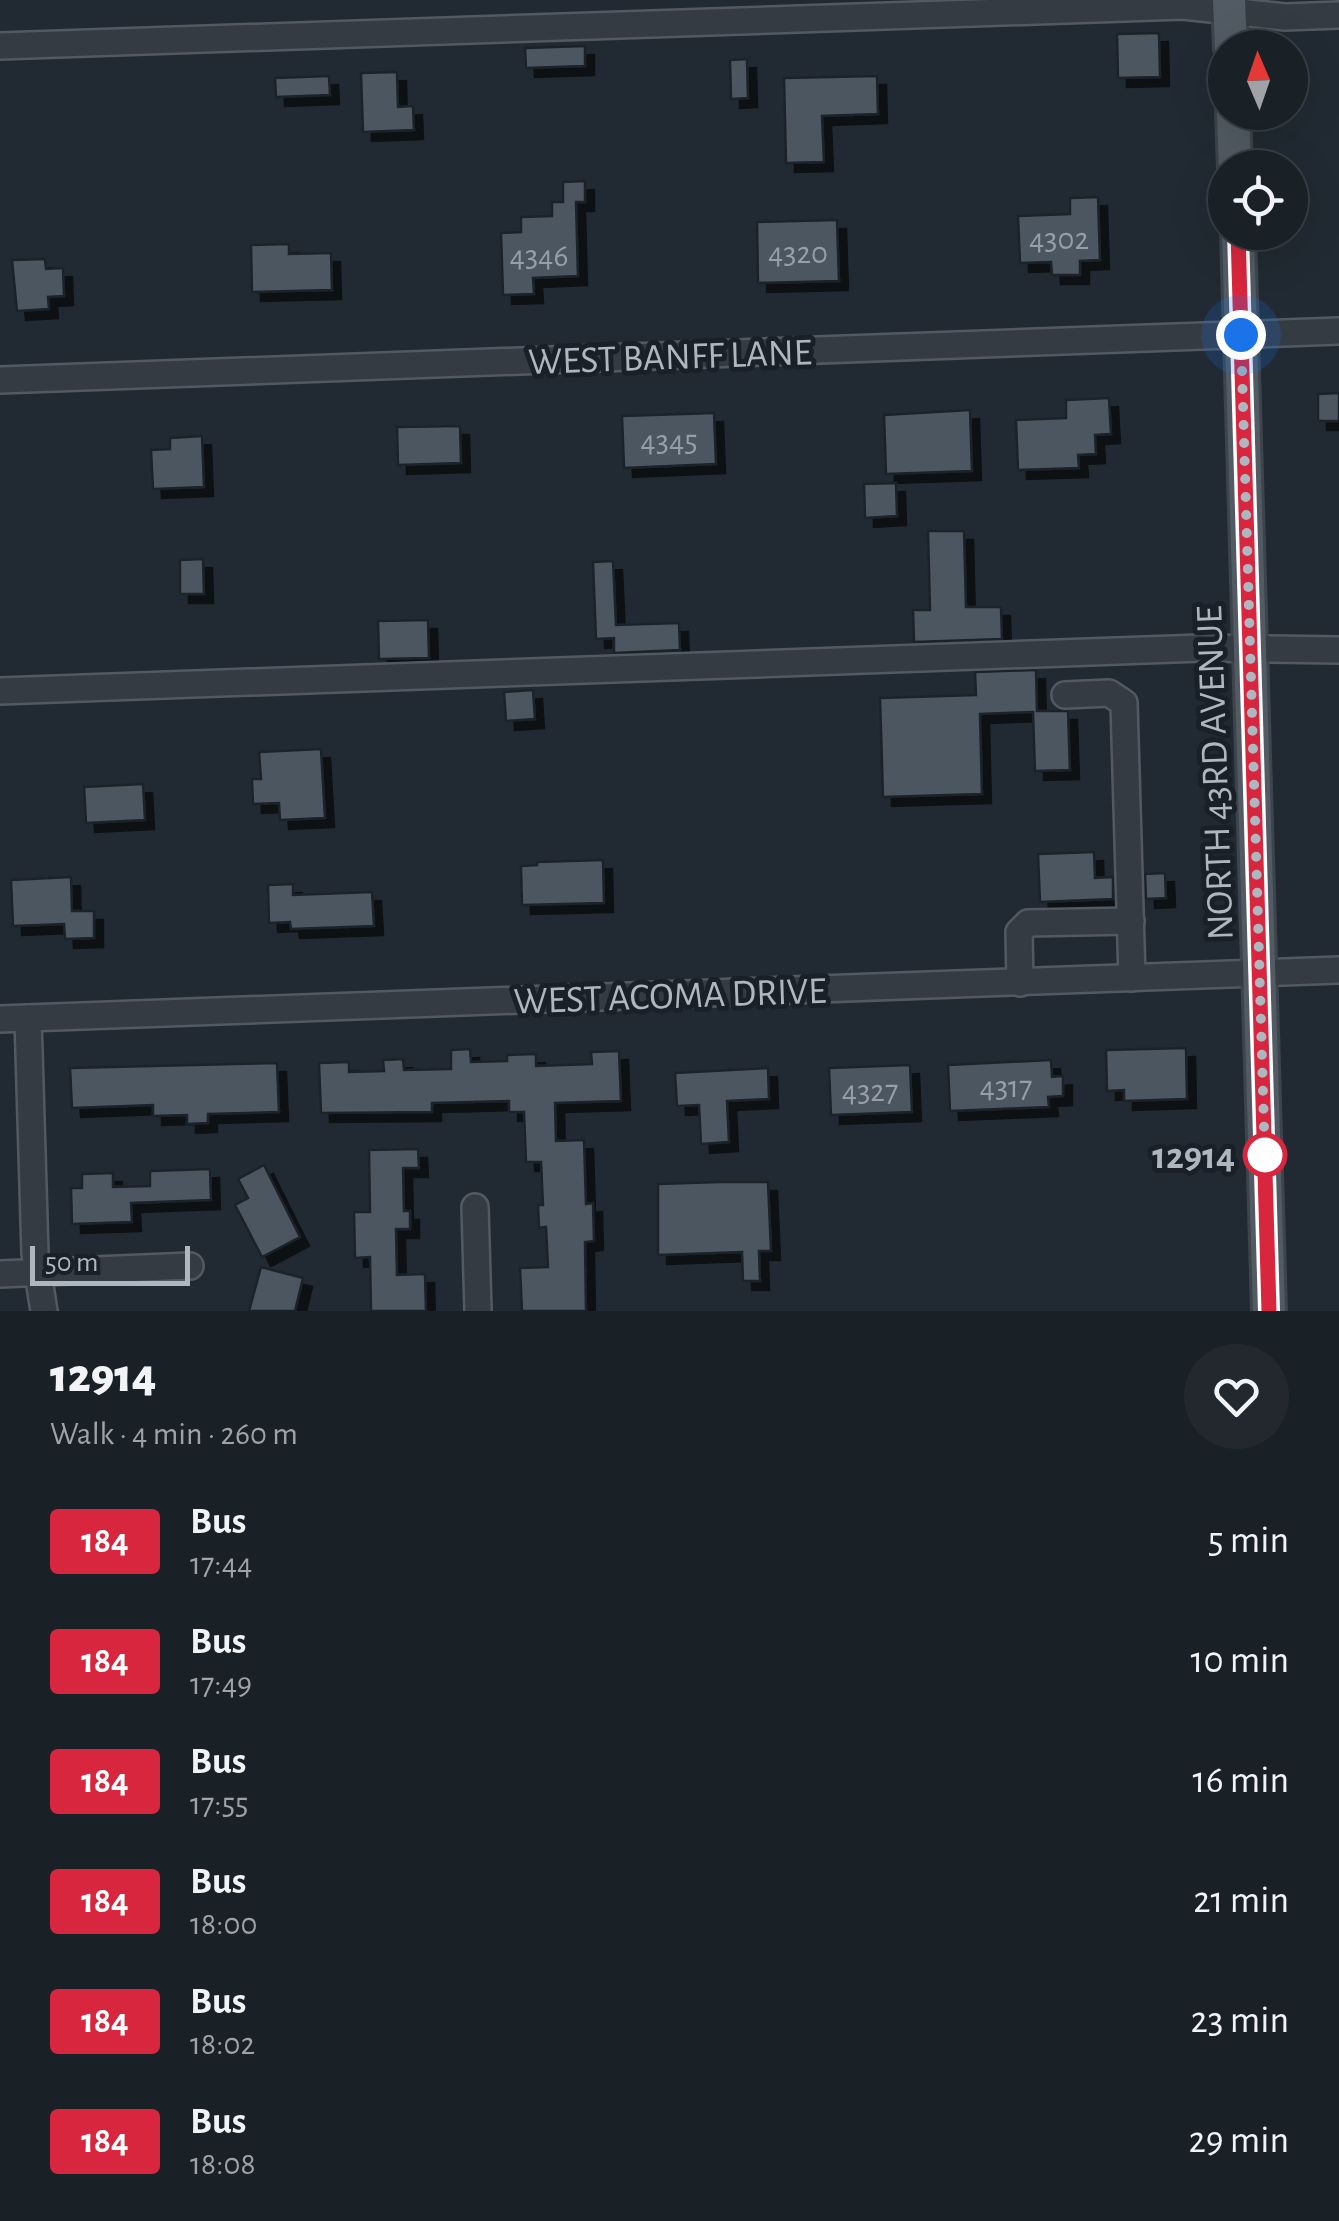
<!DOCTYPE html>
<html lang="en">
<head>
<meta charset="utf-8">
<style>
	body { margin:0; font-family:"Alegreya Sans",sans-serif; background:#22282e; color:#f1f3f6; height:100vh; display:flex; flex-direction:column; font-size:38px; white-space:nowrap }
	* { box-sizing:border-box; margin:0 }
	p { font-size:32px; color:#9fa3a7 }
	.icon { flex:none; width:55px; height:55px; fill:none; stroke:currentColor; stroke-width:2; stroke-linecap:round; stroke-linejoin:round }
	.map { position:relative; height:1311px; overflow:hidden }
	.side { display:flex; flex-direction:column; background:#192026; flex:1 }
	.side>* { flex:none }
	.badge { padding:0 20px; border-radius:8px; font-size:35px; line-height:65px }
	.needle { width:65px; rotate:358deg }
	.tools { position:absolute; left:1208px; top:30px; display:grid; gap:20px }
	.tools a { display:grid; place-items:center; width:100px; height:100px; border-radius:50%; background:#192026; box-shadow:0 10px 40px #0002,0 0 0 2px #373e43; font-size:50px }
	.scale { position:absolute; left:30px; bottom:25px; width:160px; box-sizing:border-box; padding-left:10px; border:5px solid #aeb6c0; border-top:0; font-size:28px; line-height:35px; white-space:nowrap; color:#aeb6c0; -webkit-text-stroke:8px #1a2027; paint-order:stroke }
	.you { position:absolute; width:50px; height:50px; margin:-25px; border:8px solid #fff; border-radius:50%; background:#1a73e8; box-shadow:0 0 0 15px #1a73e833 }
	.map>.badge { position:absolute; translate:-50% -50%; box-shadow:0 0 0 5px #fff }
	.round { display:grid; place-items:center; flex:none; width:105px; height:105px; border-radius:52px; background:#22282e }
	.summary { display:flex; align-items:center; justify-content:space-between; height:170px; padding:0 50px }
	h1 { font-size:48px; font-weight:800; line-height:75px }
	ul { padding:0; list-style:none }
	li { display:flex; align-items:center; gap:30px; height:120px; padding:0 50px }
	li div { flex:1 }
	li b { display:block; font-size:38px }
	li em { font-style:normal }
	li .badge { min-width:110px; font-weight:700; text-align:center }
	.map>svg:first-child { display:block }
	.building { fill:#4c5660; stroke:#1c2229; stroke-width:2.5; filter:url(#shadow) }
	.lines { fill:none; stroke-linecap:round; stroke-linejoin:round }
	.minor-casing { stroke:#525961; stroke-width:30 }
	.major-casing { stroke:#3e444c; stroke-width:38 }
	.minor { stroke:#343b43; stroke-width:25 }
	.major { stroke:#525b63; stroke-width:32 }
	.line-casing { stroke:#fff; stroke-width:22 }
	.line { stroke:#d7263d; stroke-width:15 }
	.walk { stroke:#aeb6c0; stroke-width:10; stroke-dasharray:0 18 }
	.stop-dot { fill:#fff; stroke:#d7263d; stroke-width:5 }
	.labels { text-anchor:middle; stroke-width:10; stroke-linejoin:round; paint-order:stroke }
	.number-label { font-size:32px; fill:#969ea8 }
	.street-label { font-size:38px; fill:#aeb6c0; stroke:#1a2027 }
	.stop-label { font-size:38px; font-weight:bold; fill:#aeb6c0; stroke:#1a2027; text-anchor:end }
</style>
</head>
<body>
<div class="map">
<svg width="1339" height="1311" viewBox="0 0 1339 1311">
	<defs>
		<filter id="shadow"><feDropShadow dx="9" dy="9" stdDeviation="0" flood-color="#0009"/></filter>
	</defs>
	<rect width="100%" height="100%" fill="#212a32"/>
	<g class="building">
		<path d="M1159,33L1160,77L1118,78L1117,34Z"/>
		<path d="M585,46V66L526,68L525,48Z"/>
		<path d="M747,59L748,98L731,99L730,60Z"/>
		<path d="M397,72L398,107L413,106L414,130L363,132L361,73Z"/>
		<path d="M329,76L330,95L276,97L275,78Z"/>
		<path d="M877,76L878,114L822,116L824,162L786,163L784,78Z"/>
		<path d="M585,181V202H576L578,276L533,278L534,294L503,295L501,233L521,232V217L552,216V202H563V182Z"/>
		<path d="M1098,197L1100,260L1080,261V275H1052L1051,262L1020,263L1018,216L1070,214V198Z"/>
		<path d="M837,220L839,281L758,283L757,222Z"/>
		<path d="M289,244V254L331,253L332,290L252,292L251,245Z"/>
		<path d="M45,259L46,269L63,268L64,296L48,297L49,309L17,311L12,260Z"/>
		<path d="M1339,393V421H1318V394Z"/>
		<path d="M1109,398L1111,434L1095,435L1096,454L1078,455L1079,468L1018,470L1016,420L1066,418V400Z"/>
		<path d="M970,410L972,471L886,474L884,415Z"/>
		<path d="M714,413L716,464L624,468L622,416Z"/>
		<path d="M460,426L461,463L398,465L397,427Z"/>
		<path d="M202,436L204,487L153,489L151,450L170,449V438Z"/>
		<path d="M896,483L897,516L865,518L864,484Z"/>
		<path d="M928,531H964L966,607H1001L1002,639L914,642L913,610H930Z"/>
		<path d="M203,559L204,594H180V560Z"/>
		<path d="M613,561L616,625L679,623L680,650L614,653V638L596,639L593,562Z"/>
		<path d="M428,620L429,658L379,659L378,621Z"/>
		<path d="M1036,670L1037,711H1068L1070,770L1035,771L1033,712L980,714L982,794L883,797L880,698L976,695L975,672Z"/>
		<path d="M533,690L535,719L506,721L504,692Z"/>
		<path d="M321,749L325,818L280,820L279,803L253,804L252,779H261L259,752Z"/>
		<path d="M143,784L145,820L86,823L84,787Z"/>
		<path d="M1094,852L1095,878L1113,877V899L1040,902L1038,854Z"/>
		<path d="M603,860L604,903L522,905L521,866L537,865V862Z"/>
		<path d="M1165,873L1166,898L1146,899L1145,874Z"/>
		<path d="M71,877L72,911H94V938L65,939L64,924L13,926L11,880Z"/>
		<path d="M293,884V895L372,892L374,926L291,929L290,922L269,923L268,885Z"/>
		<path d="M1186,1048L1187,1099L1124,1101V1090L1107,1091L1106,1050Z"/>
		<path d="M470,1049L471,1062L507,1061V1055L536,1054V1066L592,1064L591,1052L619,1051L621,1101L555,1103L556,1141L584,1140L586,1204L593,1203L594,1241L585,1242L586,1311H522L520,1268L548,1267L546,1227L539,1228L538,1205H543L541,1162H526L524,1112H509V1101L432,1103V1112L321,1113L319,1063L349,1062V1072L384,1071L383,1060L403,1059L404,1070L451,1069V1050Z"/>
		<path d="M1051,1060L1052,1077L1063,1076V1096L1048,1097L1049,1107L950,1111L948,1065Z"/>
		<path d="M277,1063L279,1112L208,1114V1123L187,1124V1115L153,1116V1105L72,1108L70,1068Z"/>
		<path d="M910,1065L912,1112L831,1115L829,1068Z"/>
		<path d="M768,1068L769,1099L727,1101L729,1142L701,1144L699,1105L677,1106L675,1073Z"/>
		<path d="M418,1149L419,1168H403L404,1211H410V1229H396L397,1275L425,1274L426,1311H371L370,1257L355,1258L354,1212H370L369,1150Z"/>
		<path d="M264,1165L300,1237L262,1257L235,1205L248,1198L238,1179Z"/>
		<path d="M210,1169L211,1200L131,1203L132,1222L72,1224L71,1188H82V1174L113,1173V1187L150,1186V1171Z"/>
		<path d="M720,1182H768L771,1251H759L760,1281H743L742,1252L658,1255V1184Z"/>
		<path d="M261,1267L303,1278L295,1311H249Z"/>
	</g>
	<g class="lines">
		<g class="minor-casing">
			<g id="minor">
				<path d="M0,46L1183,6L1285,17L1339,15"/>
				<path d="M0,380L1339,331"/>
				<path d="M0,691L1201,648L1339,650"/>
				<path d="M1065,695L1109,693L1124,703L1132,978"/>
				<path d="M1020,983L1019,932L1028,923L1131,921"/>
				<path d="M28,1018L35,1254L44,1311"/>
				<path d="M0,1019L1339,970"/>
				<path d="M475,1207L478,1311"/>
				<path d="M0,1274L190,1266"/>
			</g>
		</g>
		<g class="major-casing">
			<g id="major">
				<path d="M1229,0L1231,48"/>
				<path d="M1233,112L1235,168"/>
				<path d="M1238,232L1269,1311"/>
			</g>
		</g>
		<use href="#minor" class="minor"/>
		<use href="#major" class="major"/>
	</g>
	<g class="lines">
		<g class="line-casing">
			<path id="line" d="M1238,232L1269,1311"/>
		</g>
		<use href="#line" class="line"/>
		<path class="walk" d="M1241,335L1265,1161V1155"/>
	</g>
	<circle class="stop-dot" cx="1265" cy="1155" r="20"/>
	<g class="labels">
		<g class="number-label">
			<text x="1059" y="249">4302</text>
			<text x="798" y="263">4320</text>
			<text x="539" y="266">4346</text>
			<text x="669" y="451">4345</text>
			<text x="1006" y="1097">4317</text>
			<text x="870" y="1101">4327</text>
		</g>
		<g class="street-label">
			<text transform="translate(670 356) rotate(-2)" y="13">WEST BANFF LANE</text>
			<text transform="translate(1214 773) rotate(-92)" y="13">NORTH 43RD AVENUE</text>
			<text transform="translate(670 995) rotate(-2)" y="13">WEST ACOMA DRIVE</text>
		</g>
		<g class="stop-label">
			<text x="1235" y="1168">12914</text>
		</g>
	</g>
</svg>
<div class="tools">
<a><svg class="needle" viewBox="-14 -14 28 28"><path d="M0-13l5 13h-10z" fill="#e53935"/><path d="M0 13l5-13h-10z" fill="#9fa3a7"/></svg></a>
<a><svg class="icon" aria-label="locate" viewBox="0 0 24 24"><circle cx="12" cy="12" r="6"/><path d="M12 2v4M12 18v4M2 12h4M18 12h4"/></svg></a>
</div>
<div class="scale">50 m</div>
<div class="you" style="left:1241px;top:335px"></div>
</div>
<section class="side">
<div class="summary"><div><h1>12914</h1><p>Walk · 4 min · 260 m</p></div><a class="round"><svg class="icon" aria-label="heart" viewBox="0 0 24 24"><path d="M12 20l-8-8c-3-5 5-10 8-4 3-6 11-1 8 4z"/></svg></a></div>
<ul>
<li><span class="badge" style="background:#d7263d;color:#fff">184</span><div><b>Bus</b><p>17:44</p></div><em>5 min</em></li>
<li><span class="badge" style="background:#d7263d;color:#fff">184</span><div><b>Bus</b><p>17:49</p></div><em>10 min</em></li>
<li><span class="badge" style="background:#d7263d;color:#fff">184</span><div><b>Bus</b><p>17:55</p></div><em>16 min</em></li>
<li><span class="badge" style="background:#d7263d;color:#fff">184</span><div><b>Bus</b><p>18:00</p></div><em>21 min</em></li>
<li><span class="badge" style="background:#d7263d;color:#fff">184</span><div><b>Bus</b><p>18:02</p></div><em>23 min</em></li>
<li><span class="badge" style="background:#d7263d;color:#fff">184</span><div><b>Bus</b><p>18:08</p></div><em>29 min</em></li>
</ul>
</section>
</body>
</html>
